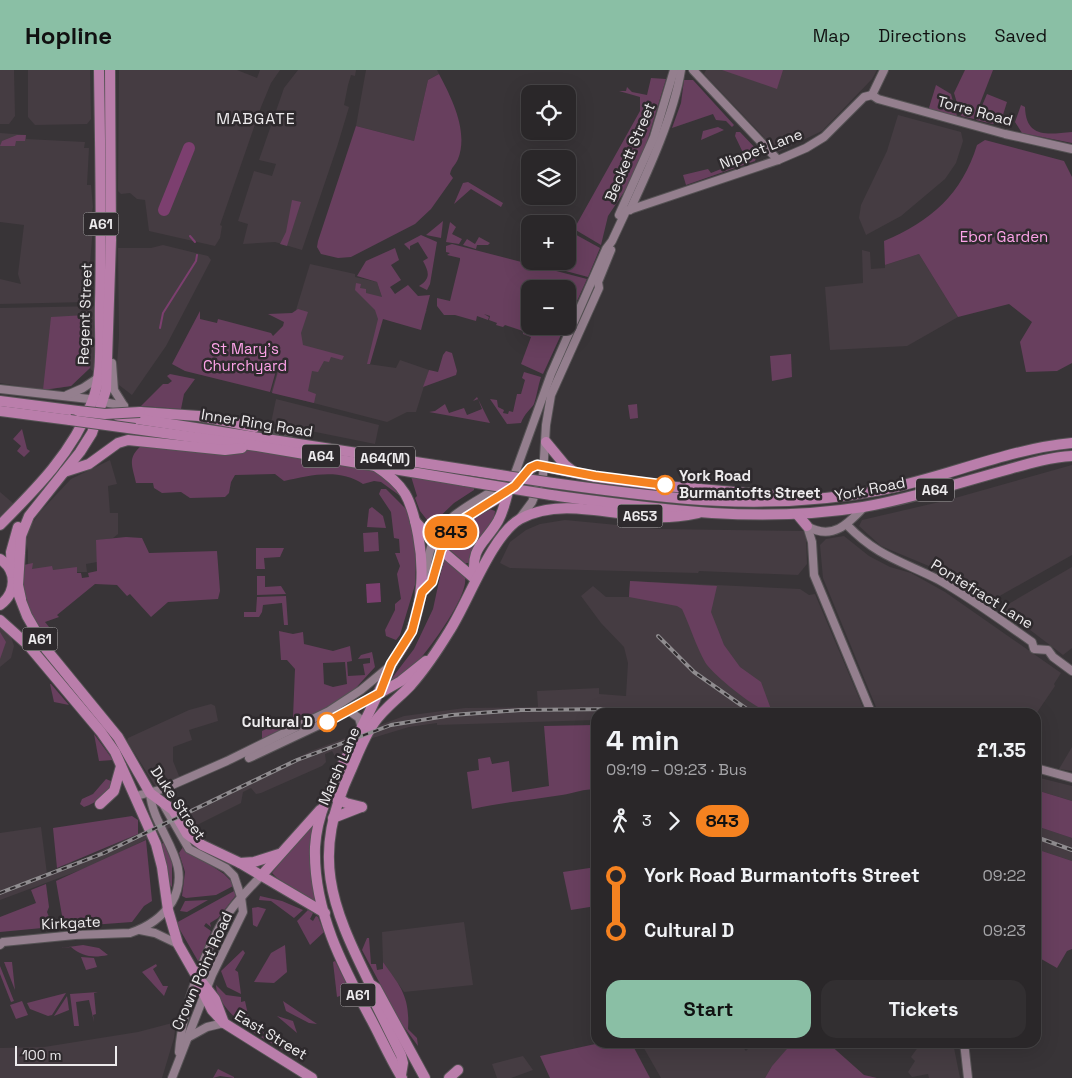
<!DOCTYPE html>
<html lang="en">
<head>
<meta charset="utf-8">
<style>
	body { margin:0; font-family:"Space Grotesk",sans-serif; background:#322f31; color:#f1f3f6; height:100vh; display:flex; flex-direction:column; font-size:19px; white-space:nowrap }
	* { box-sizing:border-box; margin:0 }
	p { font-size:16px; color:#a5a5a8 }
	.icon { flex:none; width:28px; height:28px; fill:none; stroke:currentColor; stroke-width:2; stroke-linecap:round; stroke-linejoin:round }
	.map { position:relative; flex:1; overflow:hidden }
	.details { position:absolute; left:591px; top:638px; width:450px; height:340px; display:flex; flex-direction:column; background:#2a2729; border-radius:15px; box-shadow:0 5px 20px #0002,0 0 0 1px #464446 }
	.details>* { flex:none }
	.badge { padding:0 10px; border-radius:16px; font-size:18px; line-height:32px }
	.tools { position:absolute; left:521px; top:15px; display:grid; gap:10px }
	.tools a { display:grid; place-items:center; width:55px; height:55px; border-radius:10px; background:#2a2729; box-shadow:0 5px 20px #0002,0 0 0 1px #464446; font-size:25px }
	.scale { position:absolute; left:15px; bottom:12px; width:102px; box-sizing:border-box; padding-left:5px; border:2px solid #edebed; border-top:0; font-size:14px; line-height:18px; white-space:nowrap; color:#edebed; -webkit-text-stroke:4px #2e2a2d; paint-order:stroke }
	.map>.badge { position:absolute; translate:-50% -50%; box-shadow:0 0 0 2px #fff }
	.legs { display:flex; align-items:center; gap:8px; height:55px; padding:0 15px; font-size:16px }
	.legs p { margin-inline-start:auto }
	.headline { display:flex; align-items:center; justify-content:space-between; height:85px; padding:0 15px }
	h1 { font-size:28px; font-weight:700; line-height:38px }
	.primary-button { display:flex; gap:10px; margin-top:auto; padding:10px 15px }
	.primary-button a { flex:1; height:58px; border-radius:15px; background:#8abfa5; color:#111; font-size:20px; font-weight:700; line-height:58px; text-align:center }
	.primary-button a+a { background:#322f31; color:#f1f3f6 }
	ul { padding:0 15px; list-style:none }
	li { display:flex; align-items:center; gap:18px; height:55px; font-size:19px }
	li i { display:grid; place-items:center; width:8px; height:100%; margin:0 6px; background:currentColor }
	li i::after { content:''; width:12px; height:12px; margin:-6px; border:4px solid; border-radius:50%; background:#2a2729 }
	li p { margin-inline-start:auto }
	li:first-child i { background:linear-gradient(#0000 50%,currentColor 0) }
	li:last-child i { background:linear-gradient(currentColor 50%,#0000 0) }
	header { display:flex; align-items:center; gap:30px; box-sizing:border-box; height:70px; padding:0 25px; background:#8abfa5; color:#111 }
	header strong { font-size:24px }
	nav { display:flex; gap:28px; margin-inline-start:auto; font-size:18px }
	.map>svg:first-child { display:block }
	.built { fill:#453c42 }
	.green { fill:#683f5e; fill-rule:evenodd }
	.water { fill:#7c3f6f }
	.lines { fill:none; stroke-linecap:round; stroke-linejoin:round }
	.stream { stroke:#7c3f6f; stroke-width:2 }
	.river { stroke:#7c3f6f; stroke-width:12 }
	.highway-tunnel { stroke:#534f52; stroke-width:10; stroke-dasharray:10 5; stroke-linecap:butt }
	.secondary-casing { stroke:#555254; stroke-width:10 }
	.highway-casing { stroke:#555254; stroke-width:12 }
	.secondary { stroke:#947f8e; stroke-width:8 }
	.highway { stroke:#ba7eab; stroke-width:10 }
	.rail-casing { stroke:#8f8c8f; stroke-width:4 }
	.rail { stroke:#2e2a2d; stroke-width:2; stroke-dasharray:5.5; stroke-linecap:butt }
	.highway-bridge-casing { stroke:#555254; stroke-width:12; stroke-linecap:butt }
	.highway-bridge { stroke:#ba7eab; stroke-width:10 }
	.line-1-casing { stroke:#fff; stroke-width:11 }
	.line-1 { stroke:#f58220; stroke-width:8 }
	.stop-1-dot { fill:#fff; stroke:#f58220; stroke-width:2.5 }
	.labels { text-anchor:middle; stroke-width:5; stroke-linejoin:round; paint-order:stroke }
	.shield { fill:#2e2a2d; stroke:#b4b1b3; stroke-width:1 }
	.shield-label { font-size:14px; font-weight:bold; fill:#edebed }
	.street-label { font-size:15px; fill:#edebed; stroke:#2e2a2d }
	.park-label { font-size:15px; fill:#fda3e8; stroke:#2e2a2d }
	.stop-label { font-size:15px; font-weight:bold; fill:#edebed; stroke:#2e2a2d; text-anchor:start }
	.neighbourhood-label { font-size:16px; letter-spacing:1px; fill:#edebed; stroke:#2e2a2d }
</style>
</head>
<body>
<header>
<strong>Hopline</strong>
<nav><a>Map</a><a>Directions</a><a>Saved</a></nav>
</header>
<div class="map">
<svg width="1072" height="1008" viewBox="0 0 1072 1008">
	<rect width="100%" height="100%" fill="#383437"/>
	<g class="built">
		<path d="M0,0H14L15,46L9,54H0Z"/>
		<path d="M28,0H90L91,49L87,54L35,55L28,47Z"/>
		<path d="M119,0H237L257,8L260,0H280L271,13L261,37L220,155L222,156L220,168L215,176L149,161L145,130L137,129L130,123L121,124L118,121Z"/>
		<path d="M298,0H356L355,6L351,5L348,15L344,35L349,37L337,77L302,180L275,172L243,174L248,154L238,151L254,101L272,106L276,94L259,90L284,18Z"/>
		<path d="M366,0H437L439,4L428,10L414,71L356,56Z"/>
		<path d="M706,0H877L872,9L822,61L778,82L704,4Z"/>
		<path d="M898,45L961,62L963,71L956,93L945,109L901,146L866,165L859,148L861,135L887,81Z"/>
		<path d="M0,63L26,65V69L85,72L84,78H89L87,115H91L93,137L90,154L93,156L87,232L0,234V209L21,214L18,204L24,155L0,152Z"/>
		<path d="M163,175L208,186L211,190L166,276L132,325L119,315L116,309L119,267L118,178H151Z"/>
		<path d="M862,180L870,182L871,199L885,198V195L919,184L958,247L907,276L830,280L825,217L863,213Z"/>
		<path d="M310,194L355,204V207L377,212L382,227L427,240L419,257L380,246L368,294L396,298L400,290L429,300L416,342H407L387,352L271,322Z"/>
		<path d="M100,236L98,308L90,298L71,316L65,317L43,320L0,313V238Z"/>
		<path d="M276,329L379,355L375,374L271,353Z"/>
		<path d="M110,390L117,414L108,416L110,443H118V464L113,468L97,471V492L86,494L87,502H28V481L26,472L30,457L40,442L71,409Z"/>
		<path d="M1072,395V485L989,532L936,499L881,476L859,456L862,450L948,430Z"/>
		<path d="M0,422L14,434L0,447Z"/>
		<path d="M565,450L659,459L803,461L806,468L807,494L798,505L699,501L698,503L510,498L500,493L510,472L526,460L540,454Z"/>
		<path d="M844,466L869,486L890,497L911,503L945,522L1061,603L1054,614L1055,616L1036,644L878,642L823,508L820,475L826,469Z"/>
		<path d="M1072,497V578L1063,585L1005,541V536Z"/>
		<path d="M630,511L800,519L809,525L815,524L865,642H596V650L437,655V653L409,657L346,676L337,690L332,681L325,684L326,692L322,696L261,723L256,724L251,718L243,722L241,733L193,757L188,749L94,795L0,830V763L41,757L47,804L57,801V798L60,799L67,797L66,794L71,792L73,794L139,763L311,681L404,646L465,638L538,637L537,621L599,618V624L626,626L628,593L624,577L601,553L581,526L593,516L606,527H629Z"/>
		<path d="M0,554L10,563L14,576L11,588L0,597Z"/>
		<path d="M211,634L215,636L218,651L189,660L192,670L173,677V691L181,711L156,717L127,671L128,668L189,640Z"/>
		<path d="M1072,677V701L1059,699Z"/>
		<path d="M1036,707L1072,716V731L1036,720Z"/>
		<path d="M1036,756L1072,768V791L1036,779Z"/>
		<path d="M464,852L473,915L404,922L383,892L382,862Z"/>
		<path d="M176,952L174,968L162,1008H0V978L44,977L138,962Z"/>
		<path d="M641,973H739L746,981L754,973H793L772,996L765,1008H661Z"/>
		<path d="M921,973H953L960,1008H929L928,1004L912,1007L908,1002L915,991L911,987Z"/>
		<path d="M523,986L533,1000L511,1008H497L492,994Z"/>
	</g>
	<g class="green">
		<path d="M722,0H783L777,19Z"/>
		<path d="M965,0H993L974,49L961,46L954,23Z"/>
		<path d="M439,4C451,27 469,61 458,89C455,96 452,96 450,104L453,108L431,139L415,154L351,187L338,188L321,184L317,177L318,171L356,56L414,71L428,10Z"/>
		<path d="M651,8L666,9L646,75L626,119L608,146L601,175L574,159L640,41V27L619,21H626L627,17L632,22L647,25Z"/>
		<path d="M684,10H693L734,55L732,57L726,51L716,50L713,44L672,58L681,33Z"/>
		<path d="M936,15L951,24L958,50L928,41Z"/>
		<path d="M987,24L1007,32L1002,48L993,54L976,50Z"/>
		<path d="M1021,35L1025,37C1026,69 1048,64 1072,62V73L1022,63L1015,52Z"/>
		<path d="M718,57L724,60L701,70L703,61Z"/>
		<path d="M736,62H740L758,81L755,91L686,115L683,105L708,99L711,103L746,89L735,66Z"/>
		<path d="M17,65H26L25,71H16L15,76H0L2,71Z"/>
		<path d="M985,70L1064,91L1072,107V293L1057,301L1026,302L1020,272L1032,252L1009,234L958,247L919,184L885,195L884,171C931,151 962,124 977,75Z"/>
		<path d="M468,112L503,133L501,137L471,119L454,134L463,113Z"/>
		<path d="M292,130L301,132L287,176L280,174L286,162Z"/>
		<path d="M443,151L441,168L426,165Z"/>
		<path d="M450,152L456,157L452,164L462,169L459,174L446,172Z"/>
		<path d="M571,162L600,178L588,207L551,197L555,191H568V168Z"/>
		<path d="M421,165L437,172L430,214L427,220L419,216C431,209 429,202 423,191L428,188L418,172L410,176V180L404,174Z"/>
		<path d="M479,167L490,173L488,175H477L476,179L463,175L467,169L475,174Z"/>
		<path d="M452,174L587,209L568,251V219H530V256H565L543,304L521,294L531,267L523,264V261L505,255L503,257L496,255L497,253L489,250L490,246L484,244L489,247L488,250L477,246L476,251L455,245H444L437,236V228L450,231L460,190V188L447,185L450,183L446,182V176Z"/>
		<path d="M395,178L399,190L391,195L401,210L390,217L395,224L408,215L418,226L430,225L421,260L383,249L370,294H367L378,249L375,240L355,220L356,213L361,214L360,218L366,219V223L382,227L377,212L357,206L366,191Z"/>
		<path d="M298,239L308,242L301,263L303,275L344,286L342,290L331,287L329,292L324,291L318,302L312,301L308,321L316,324L314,333L272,323L281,291L279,290L270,322L185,301L172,294L200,241V249L217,253L218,249L271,263L273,266L283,256L284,252L268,244L292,243Z"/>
		<path d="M86,245L90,298L71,316L43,320L51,247Z"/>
		<path d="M446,281L452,283L457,301L456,305L423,317L429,300L438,302L443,285Z"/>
		<path d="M791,284L792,307L772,311L770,286Z"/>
		<path d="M524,302L541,307C538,316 537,325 534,334C531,339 524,344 521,353L507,354L490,329L497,330L498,337L504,340L503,343L508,344L509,341L513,342L517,324H521L525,310L522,308Z"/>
		<path d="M170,304L195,309L184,324L181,339L141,336L163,314H168L172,311L167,306Z"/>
		<path d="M477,327L490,353L429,342L435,341L445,334L449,343L464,338L467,345L482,339L478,329L473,331Z"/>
		<path d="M637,334L638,348L630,349L628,335Z"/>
		<path d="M22,359L27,379L30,381L24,387L17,381L21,376L13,369Z"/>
		<path d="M142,375L225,382L265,378L371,395L394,410L403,428L381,412L374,411L363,414C340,398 310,405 284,411L275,404L235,405L231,412L229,423L225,427L190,428L181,422L162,423L154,418L153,413H136C132,395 127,388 142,375Z"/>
		<path d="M410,403L474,418V420L454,433L431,455L420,441L415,428L417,426Z"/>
		<path d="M381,419H386L410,443L416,479L415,515L400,565L396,570L386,566L385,560L395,540V534L401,529L397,504L400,496L395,483H400L399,469L394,468L391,442L379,424Z"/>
		<path d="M372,437L383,446L386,458L367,457L369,439Z"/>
		<path d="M487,438L495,441L494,451L476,471L470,493H465L450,480L448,474L460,457Z"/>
		<path d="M378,462L379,481L364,482L363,463Z"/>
		<path d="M126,467L142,468L149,483L217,481L220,521L218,529L168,532L151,547L130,524L127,526L117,515L95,514L57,545L59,547L45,552L58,568L46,579L27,546L19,496L33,493L32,499L52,496L53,500L77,497V503H81L82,508L89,507L88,503L97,501L96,470Z"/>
		<path d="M256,478H284L280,487L264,488L265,499H256Z"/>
		<path d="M444,488L465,507C469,526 429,579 416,594C409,601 400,608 392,614L389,612L414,579L433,539Z"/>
		<path d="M257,506H265V517L281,516L286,524L257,525Z"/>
		<path d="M630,511L717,516L711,542L724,575L740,597L761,612L772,642C759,643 712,604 705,592C696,576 690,556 682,539L677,536L629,527Z"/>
		<path d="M286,526L288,555H284L282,533L263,535L262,542L259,547H244V542H256L257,527Z"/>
		<path d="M279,561L293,564L303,562L304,574L333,581L350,576L352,591L347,592L348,606L365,605L363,594L370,593V588L358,589L361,585L372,582L375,597L352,622L301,654L262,670V661L293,647L295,599L287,590H281ZM345,592L347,614L333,617L324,614L323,593Z"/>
		<path d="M0,562L6,572L0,589Z"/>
		<path d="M50,614H51L69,635L54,632Z"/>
		<path d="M596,655V719C584,719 574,723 562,725C531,730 503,732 472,739L467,702L479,700L478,689L490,687L492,694L509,691L512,722L549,716L544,656Z"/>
		<path d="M94,664L113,690L99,691Z"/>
		<path d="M106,709L113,712C107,724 97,733 84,737L80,734L82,729L93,724Z"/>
		<path d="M1036,720L1072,731V768L1036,756Z"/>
		<path d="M132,746L138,750V764L57,798L53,758Z"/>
		<path d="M314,750L316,832L277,808L272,803Z"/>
		<path d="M146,770L152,831L144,836L132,852L64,857L56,811Z"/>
		<path d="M164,773L172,792V817L168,813L167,795L160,774Z"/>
		<path d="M183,777L224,804L235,815L216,825L186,828L182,826L185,802L179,783Z"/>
		<path d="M1036,779L1072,791V879L1067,881L1057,898L1036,886Z"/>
		<path d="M596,797V836L571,840L563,802Z"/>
		<path d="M46,814L49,837L47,842L53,857L0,862V847L36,833L31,820Z"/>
		<path d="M234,821L236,825L218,848L210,853L211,857L206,853L204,856L211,861L205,881L198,891L176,853Z"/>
		<path d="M260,826L282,831L303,840L294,848L271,831L259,830Z"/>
		<path d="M208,830L187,842L180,841L185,831Z"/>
		<path d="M258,837L266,839L257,857L253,855L252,838Z"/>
		<path d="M308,840L313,843L310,849L313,851L316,846L318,847L324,862L310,875L297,851Z"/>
		<path d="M367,868H369L371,894H376L377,900L383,899V892C401,917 410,927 408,959L417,968L418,976L401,953L362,880Z"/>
		<path d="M83,875L99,878L108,885C93,888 83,887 71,877L61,878Z"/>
		<path d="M285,875L287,902L274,913L254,912L271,883Z"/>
		<path d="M243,880L245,883L235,900L238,902L241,924L227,917L221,901Z"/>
		<path d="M81,887L94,888L97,897L86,900Z"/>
		<path d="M335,891L351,922L337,927L333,892Z"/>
		<path d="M4,892H12L15,920Z"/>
		<path d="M156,894L157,896L153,899L163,916H168L164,926L142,902Z"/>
		<path d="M0,896L14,931L11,932L0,904Z"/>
		<path d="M216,915L226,925L241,927V932L245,931L249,949L264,963L259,966C243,956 216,934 216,915Z"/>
		<path d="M98,922L94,923L96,944L93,945L94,952L89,930L76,932L79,956H74L70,924Z"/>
		<path d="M66,923L52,945L48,946L30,939L27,933Z"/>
		<path d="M67,926L69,940L54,946Z"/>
		<path d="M22,931L28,945L16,949L10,935Z"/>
		<path d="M283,931L317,954L309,953L286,941Z"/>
		<path d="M277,946L293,951L297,963Z"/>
		<path d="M266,965L300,990L261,967Z"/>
		<path d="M793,972L828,973L864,1005L877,1008H765L772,996Z"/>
		<path d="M617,973L632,974L650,1008H550L540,986L600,973Z"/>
		<path d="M218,999L234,1007V1008L220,1006L213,1008Z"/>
	</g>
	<path class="water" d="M380,513L381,532L367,533L366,514Z"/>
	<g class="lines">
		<g class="stream">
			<path d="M190,166L195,172"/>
			<path d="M160,258L163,243L196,191L197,185"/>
		</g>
		<path class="river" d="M164,140L189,78"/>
		<path class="highway-tunnel" d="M255,357L291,371"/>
		<g class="secondary-casing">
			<g id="secondary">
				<path d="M693,0L778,90"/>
				<path d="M872,25L878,29L1005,64L1072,79"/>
				<path d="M872,25L884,0"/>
				<path d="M630,140C649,99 674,44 681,0"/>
				<path d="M619,145L654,67L674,0"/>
				<path d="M112,293L114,320L124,336"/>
				<path d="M0,319L89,329L124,336"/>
				<path d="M67,325L83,318L98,308"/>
				<path d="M520,448L532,432L543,405L546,355L551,325L599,218L598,212L611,180"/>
				<path d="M847,455C878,487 902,491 939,510C971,528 1002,551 1032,572L1034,579L1048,580L1053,587L1072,601"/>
				<path d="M807,456L812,472L814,505L871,642"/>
				<path d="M807,456C832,471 848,454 864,437"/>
				<path d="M424,510C427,497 428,483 433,472C449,438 487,429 514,406L551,304L606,179L612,171L626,141L778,90L806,78L824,67L864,27L872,25"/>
				<path d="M349,641L359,648L362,658"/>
				<path d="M249,688L349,641L377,625"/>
				<path d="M1036,698L1072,708"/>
				<path d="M136,726L163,719L227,691L329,641L361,620L390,596"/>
				<path d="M162,732L189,779L226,798L234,806L241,827L243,842L212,905L172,1008"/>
				<path d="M140,860L155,863L178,874"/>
				<path d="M0,875L3,872L75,865L130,863C148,857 162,848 172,832C195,792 153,762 150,723"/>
				<path d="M187,968L207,957L224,953"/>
				<path d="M964,972L968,1008"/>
				<path d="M179,982C182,942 198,900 216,864C226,842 244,824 261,806"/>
			</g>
		</g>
		<g class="highway-casing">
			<g id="highway">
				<path d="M0,331L78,341"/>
				<path d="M0,341L70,350"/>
				<path d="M140,342L199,346L255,357"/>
				<path d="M118,346L500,405"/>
				<path d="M135,359L257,376L465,411"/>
				<path d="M546,372L565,395L574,402"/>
				<path d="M374,395C405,415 411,428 418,465C424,496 423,531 411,561C406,575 396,585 390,597C377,627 363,656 347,686C332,715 317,743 315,777C313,841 343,897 372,951C382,970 391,990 402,1008"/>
				<path d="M64,402L89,394L118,373L128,370L225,380L242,378"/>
				<path d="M553,413C666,429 767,442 881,420C945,408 1007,379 1072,373"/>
				<path d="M551,425C655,439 758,454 863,437C911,429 958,413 1006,400C1027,394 1050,387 1072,386"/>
				<path d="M797,444L807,456"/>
				<path d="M415,451L441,480L475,509"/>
				<path d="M0,455C37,418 73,382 92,332C104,301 99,267 100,234C102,157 100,78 99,0"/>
				<path d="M0,489C18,501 16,523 0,535"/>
				<path d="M12,503L11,482L18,457"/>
				<path d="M475,509C470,476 484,475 498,451C504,440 506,429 509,418"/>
				<path d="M422,522C439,505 438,480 452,461C468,439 496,434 515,416C523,408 526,400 537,395L595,407L665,416L781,426"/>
				<path d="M18,523L27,546L46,579L118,667L150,723L173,740L187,764L202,775L240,793L325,843"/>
				<path d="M21,529L18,515L20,483L21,466L29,446L80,382L92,363L106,320L111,170L110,0"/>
				<path d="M0,550L28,575L101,662L115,682L156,774L162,797L168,840L178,874L194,902L215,929L224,953"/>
				<path d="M380,623L401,611L426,591"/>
				<path d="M333,726L346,733L362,737"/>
				<path d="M100,734L114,721L121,696"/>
				<path d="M333,748L361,737"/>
				<path d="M240,793L254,792L279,784"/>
				<path d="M261,806L320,740"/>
				<path d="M197,910L212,940L224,953L312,1008"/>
				<path d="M370,914L369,920L401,985L403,993L401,1005"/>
				<path d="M425,1008L376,918L370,914C330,833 311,786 351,700C358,684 364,667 374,653C384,638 399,628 411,615C426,598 439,578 450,560C468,532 492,465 520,449C559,427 611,445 653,447C669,448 683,446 698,443"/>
				<path d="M449,1008L458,1000"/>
			</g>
		</g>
		<use href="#secondary" class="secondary"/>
		<use href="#highway" class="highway"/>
		<g class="rail-casing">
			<g id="rail">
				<path d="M658,566L694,602L751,642"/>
				<path d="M1036,767L1072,780"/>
				<path d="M0,823L104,783L297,690L391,655L452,645L521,640L615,639L665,642"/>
			</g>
		</g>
		<use href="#rail" class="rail"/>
		<g class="highway-bridge-casing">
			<g id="highway-bridge">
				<path d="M78,341L105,344L140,342"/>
				<path d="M70,350L135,359"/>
				<path d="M500,405L553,413"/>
				<path d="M465,411L551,425"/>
			</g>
		</g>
		<use href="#highway-bridge" class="highway-bridge"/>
	</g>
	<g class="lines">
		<g class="line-1-casing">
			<path id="line-1" d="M327,652L380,623L391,594L412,561L422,522L432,512L441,480L452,460L465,448L515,416L530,398L537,395L595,406L665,415"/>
		</g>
		<use href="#line-1" class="line-1"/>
	</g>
	<g class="stop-1-dot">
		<circle cx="665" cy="415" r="9"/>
		<circle cx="327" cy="652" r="9"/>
	</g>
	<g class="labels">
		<g class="shield">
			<rect x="83.5" y="142.5" width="35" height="23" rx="4"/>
			<rect x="302" y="374.5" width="38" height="23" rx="4"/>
			<rect x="355" y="376.5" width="60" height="23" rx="4"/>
			<rect x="916" y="408.5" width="38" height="23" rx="4"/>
			<rect x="617.5" y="434.5" width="45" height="23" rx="4"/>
			<rect x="22.5" y="557.5" width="35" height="23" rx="4"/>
			<rect x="340.5" y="913.5" width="35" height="23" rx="4"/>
		</g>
		<g class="shield-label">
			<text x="101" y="159">A61</text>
			<text x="321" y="391">A64</text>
			<text x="385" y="393">A64(M)</text>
			<text x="935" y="425">A64</text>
			<text x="640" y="451">A653</text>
			<text x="40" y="574">A61</text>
			<text x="358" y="930">A61</text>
		</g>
		<g class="street-label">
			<text transform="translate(975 41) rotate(15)" y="5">Torre Road</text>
			<text transform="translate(761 79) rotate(-21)" y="5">Nippet Lane</text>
			<text transform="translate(630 82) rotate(-67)" y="5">Beckett Street</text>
			<text transform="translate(85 244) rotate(-88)" y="5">Regent Street</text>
			<text transform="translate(257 353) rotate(9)" y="5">Inner Ring Road</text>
			<text transform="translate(870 419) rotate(-11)" y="5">York Road</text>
			<text transform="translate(982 524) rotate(32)" y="5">Pontefract Lane</text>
			<text transform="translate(339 696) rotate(-67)" y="5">Marsh Lane</text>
			<text transform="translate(178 733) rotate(56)" y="5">Duke Street</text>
			<text transform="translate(71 853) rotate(-3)" y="5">Kirkgate</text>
			<text transform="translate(202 901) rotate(-66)" y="5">Crown Point Road</text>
			<text transform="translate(271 965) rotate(31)" y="5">East Street</text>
		</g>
		<g class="park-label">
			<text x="1004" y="172">Ebor Garden</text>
			<text x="245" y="284">St Mary's<tspan x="245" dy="17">Churchyard</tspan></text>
		</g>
		<g class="stop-label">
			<text x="679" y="411">York Road<tspan x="679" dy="17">Burmantofts Street</tspan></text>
			<text x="313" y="657" text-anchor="end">Cultural D</text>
		</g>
		<g class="neighbourhood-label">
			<text x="256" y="54">MABGATE</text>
		</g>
	</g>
</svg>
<div class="tools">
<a><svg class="icon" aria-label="locate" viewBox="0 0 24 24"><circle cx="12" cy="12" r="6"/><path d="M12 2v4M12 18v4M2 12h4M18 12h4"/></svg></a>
<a><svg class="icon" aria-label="layers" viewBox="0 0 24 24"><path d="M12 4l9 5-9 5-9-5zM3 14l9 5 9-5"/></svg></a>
<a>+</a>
<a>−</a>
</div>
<div class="scale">100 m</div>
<b class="badge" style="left:451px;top:462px;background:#f58220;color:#111">843</b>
<section class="details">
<div class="headline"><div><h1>4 min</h1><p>09:19 – 09:23 · Bus</p></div><b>£1.35</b></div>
<div class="legs"><svg class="icon" aria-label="walk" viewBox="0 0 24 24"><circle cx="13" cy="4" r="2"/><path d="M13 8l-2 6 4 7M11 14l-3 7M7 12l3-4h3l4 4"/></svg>3<svg class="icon" aria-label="forward" viewBox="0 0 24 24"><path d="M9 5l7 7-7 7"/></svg><b class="badge" style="background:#f58220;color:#111">843</b></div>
<ul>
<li><i style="color:#f58220"></i><b>York Road Burmantofts Street</b><p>09:22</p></li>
<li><i style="color:#f58220"></i><b>Cultural D</b><p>09:23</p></li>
</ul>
<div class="primary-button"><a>Start</a><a>Tickets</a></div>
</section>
</div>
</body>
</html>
